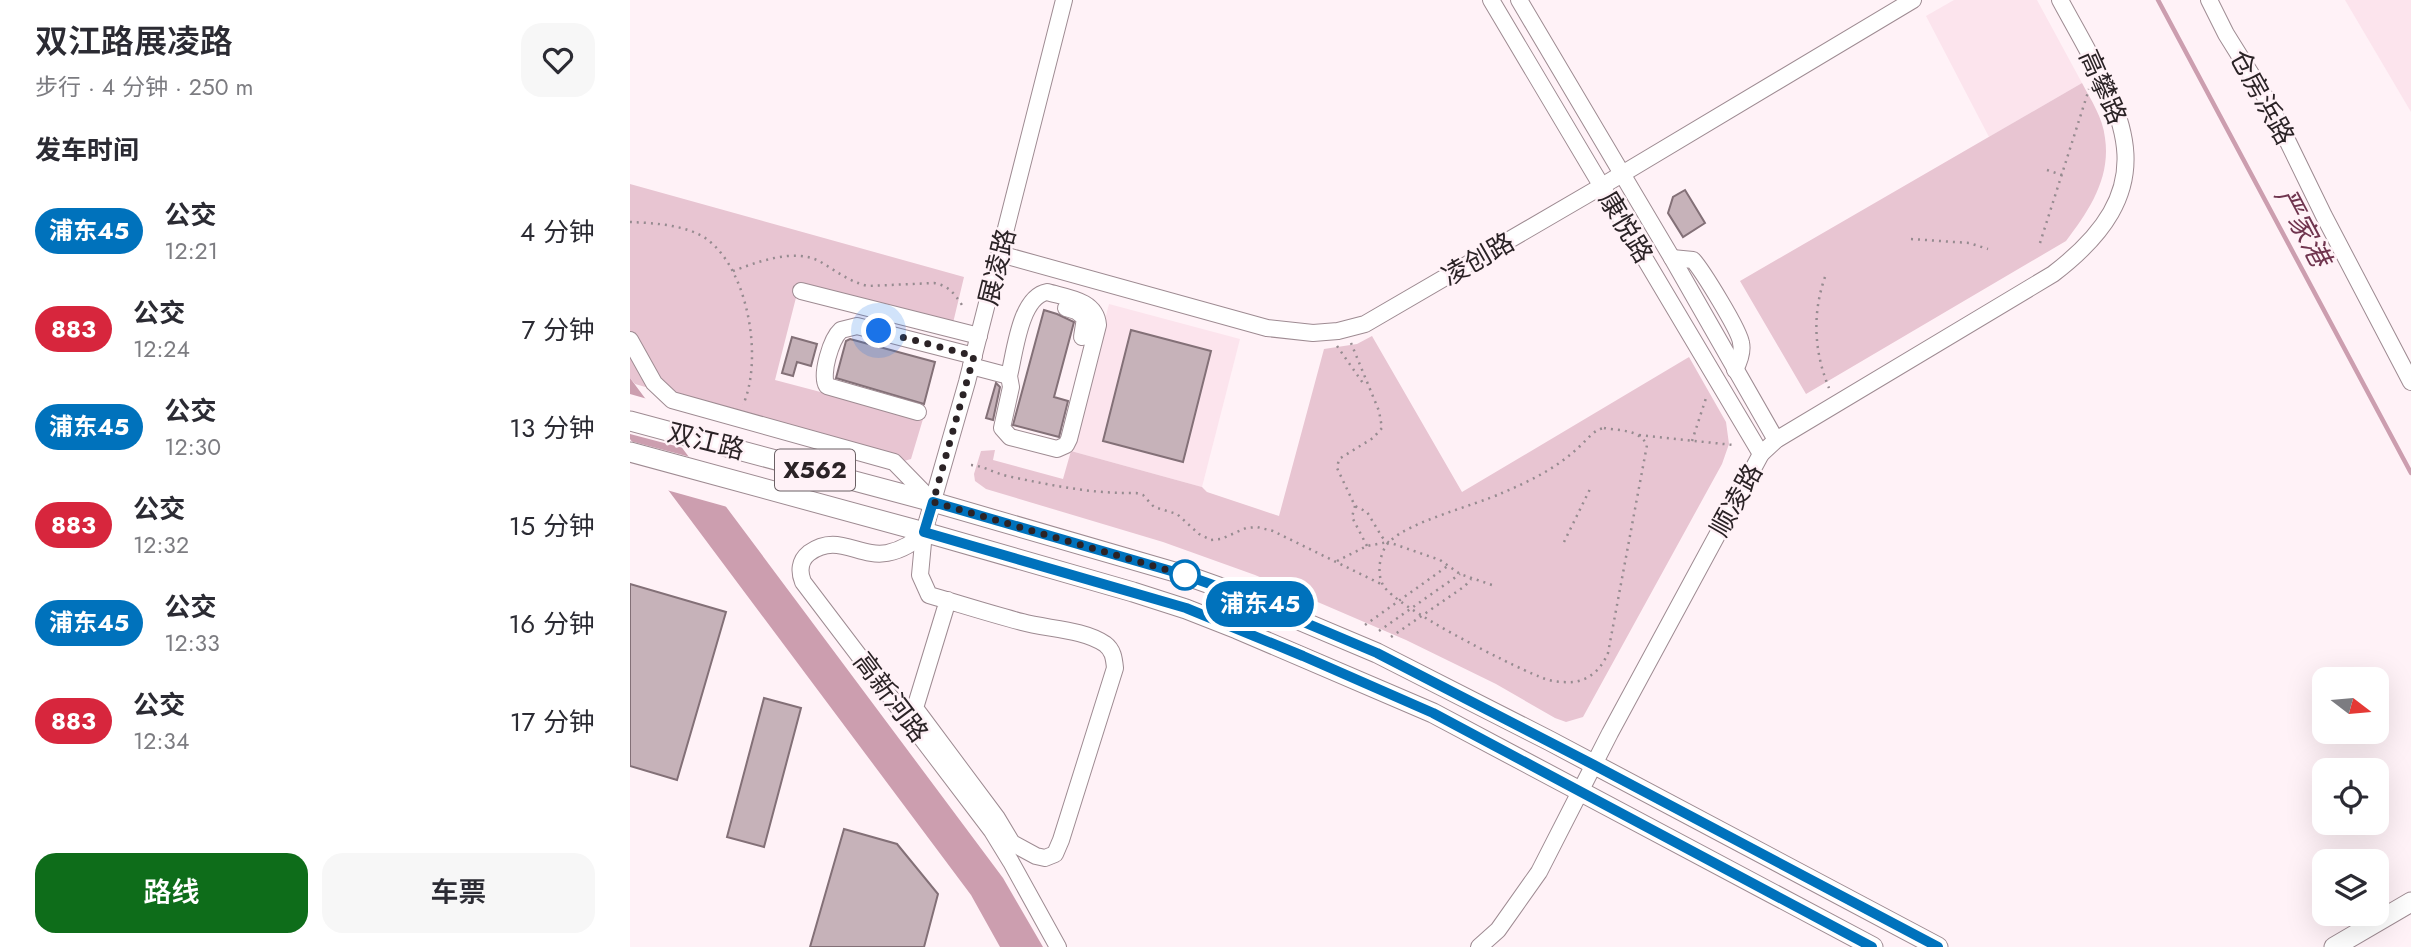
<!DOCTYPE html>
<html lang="zh">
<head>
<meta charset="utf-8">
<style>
	body { margin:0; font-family:Jost,"Noto Sans SC",sans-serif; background:#f7f7f7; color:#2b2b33; height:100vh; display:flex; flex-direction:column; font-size:26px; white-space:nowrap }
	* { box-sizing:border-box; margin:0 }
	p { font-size:23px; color:#7c7c81 }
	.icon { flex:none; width:38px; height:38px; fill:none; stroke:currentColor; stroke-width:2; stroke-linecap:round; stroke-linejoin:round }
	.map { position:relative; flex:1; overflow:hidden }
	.sheet { display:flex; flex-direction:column; background:#fff; width:630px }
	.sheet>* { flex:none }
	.badge { padding:0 14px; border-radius:23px; font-size:24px; line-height:46px }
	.needle { width:46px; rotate:106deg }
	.controls { position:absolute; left:1682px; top:667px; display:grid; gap:14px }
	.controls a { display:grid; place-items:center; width:77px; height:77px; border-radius:14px; background:#fff; box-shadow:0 7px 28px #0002; font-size:35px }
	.you { position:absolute; width:35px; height:35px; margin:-18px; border:5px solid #fff; border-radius:50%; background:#1a73e8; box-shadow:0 0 0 10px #1a73e833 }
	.map>.badge { position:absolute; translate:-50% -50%; box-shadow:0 0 0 4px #fff }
	h2 { padding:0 35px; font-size:26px; line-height:63px }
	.round { display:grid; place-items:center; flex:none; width:74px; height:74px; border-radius:21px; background:#f7f7f7 }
	.overview { display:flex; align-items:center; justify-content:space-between; height:119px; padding:0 35px }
	h1 { font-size:33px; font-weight:600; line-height:52px }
	.primary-button { display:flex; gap:14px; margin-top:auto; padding:14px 35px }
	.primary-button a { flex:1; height:80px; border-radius:21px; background:#0e6d1a; color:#fff; font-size:28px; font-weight:600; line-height:80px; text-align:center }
	.primary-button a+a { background:#f7f7f7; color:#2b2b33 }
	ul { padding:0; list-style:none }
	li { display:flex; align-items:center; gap:21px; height:98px; padding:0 35px }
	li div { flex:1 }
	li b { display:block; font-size:26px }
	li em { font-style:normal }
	li .badge { min-width:77px; font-weight:700; text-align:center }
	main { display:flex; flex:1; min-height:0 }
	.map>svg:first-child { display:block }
	.built { fill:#fce4ed }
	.green { fill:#e8c5d2 }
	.water { fill:#cc9eaf }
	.pier { fill:#fff2f7 }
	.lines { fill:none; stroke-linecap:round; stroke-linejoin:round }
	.stream { stroke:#cc9eaf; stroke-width:4.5 }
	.building { fill:#c6b2b9; stroke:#837077; stroke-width:2 }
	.minor-casing { stroke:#9e8b92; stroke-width:18 }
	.major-casing { stroke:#9e8b92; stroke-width:21 }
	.path { stroke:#968b90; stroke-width:2.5; stroke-dasharray:2 5; stroke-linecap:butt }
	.minor { stroke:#fff; stroke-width:16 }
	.major { stroke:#fff; stroke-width:19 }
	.line-casing { stroke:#fff; stroke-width:16 }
	.line { stroke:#0072bc; stroke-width:10 }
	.walk { stroke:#2b2326; stroke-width:7; stroke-dasharray:0 12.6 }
	.stop-dot { fill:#fff; stroke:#0072bc; stroke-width:3.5 }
	.labels { text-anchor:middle; stroke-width:5; stroke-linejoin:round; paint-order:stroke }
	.shield { fill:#fff2f7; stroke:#6b6165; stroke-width:2 }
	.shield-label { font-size:24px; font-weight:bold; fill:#2b2326 }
	.street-label { font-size:26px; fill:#2b2326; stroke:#fff2f7 }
	.water-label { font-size:28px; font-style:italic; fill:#70354f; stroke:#fff2f7 }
</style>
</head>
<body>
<main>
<section class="sheet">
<div class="overview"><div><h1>双江路展凌路</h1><p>步行 · 4 分钟 · 250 m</p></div><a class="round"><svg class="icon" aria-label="heart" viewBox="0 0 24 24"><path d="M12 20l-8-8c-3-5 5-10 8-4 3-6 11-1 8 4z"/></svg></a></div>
<h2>发车时间</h2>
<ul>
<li><span class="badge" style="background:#0072bc;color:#fff">浦东45</span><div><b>公交</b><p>12:21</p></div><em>4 分钟</em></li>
<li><span class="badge" style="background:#d7263d;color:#fff">883</span><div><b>公交</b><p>12:24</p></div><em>7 分钟</em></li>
<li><span class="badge" style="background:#0072bc;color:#fff">浦东45</span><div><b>公交</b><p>12:30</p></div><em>13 分钟</em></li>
<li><span class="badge" style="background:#d7263d;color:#fff">883</span><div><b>公交</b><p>12:32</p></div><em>15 分钟</em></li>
<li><span class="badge" style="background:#0072bc;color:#fff">浦东45</span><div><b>公交</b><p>12:33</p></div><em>16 分钟</em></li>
<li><span class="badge" style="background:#d7263d;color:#fff">883</span><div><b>公交</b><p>12:34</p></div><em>17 分钟</em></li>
</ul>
<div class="primary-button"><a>路线</a><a>车票</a></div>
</section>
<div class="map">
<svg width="1781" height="947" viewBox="0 0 1781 947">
	<rect width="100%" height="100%" fill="#fff2f7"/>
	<g class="built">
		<path d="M1324,0H1407L1452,83L1359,137L1296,16Z"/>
		<path d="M1715,0H1781V112Z"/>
		<path d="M479,304L610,339L572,487L441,451Z"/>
	</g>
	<g class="green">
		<path d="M1452,83C1461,100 1473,118 1475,138C1481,178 1459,211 1436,241L1176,394L1110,281Z"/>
		<path d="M0,184L334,277L323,323L170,282L145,380L293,419L281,459L274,461L5,384L0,378Z"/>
		<path d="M742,336L832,492L1059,357L1096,422L1099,444L1092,464L953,717L936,722L925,718L866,684L776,640L625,575L533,542L356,489L345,481L344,474L351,451L365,450L363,460L433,479L441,451L572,487L577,492L649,516L694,349L727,344Z"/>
	</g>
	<path class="water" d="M0,378L373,878L413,947H370L341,895L0,439Z"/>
	<g class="pier">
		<path d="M0,394L21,400L57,449L0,434Z"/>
		<path d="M0,441L64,458L101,508L33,489L0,445Z"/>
	</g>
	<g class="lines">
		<path class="stream" d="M1528,0L1781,473"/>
	</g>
	<g class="building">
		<path d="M1055,190L1075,223L1053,237L1038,213L1043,197Z"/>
		<path d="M414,310L427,314L444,322L424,397L438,401L429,437L383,425Z"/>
		<path d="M501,330L581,351L553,462L473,441Z"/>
		<path d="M162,337L187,344L181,366L167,362L163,376L152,373Z"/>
		<path d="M220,339L305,362L294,404L206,378L216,341Z"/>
		<path d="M366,383L370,387L363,420L356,418Z"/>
		<path d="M0,584L96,612L47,780L0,766Z"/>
		<path d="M134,698L171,708L134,847L97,837Z"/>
		<path d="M214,829L267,844L308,894L294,947H180Z"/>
	</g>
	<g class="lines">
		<g class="minor-casing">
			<g id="minor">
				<path d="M861,0L1131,454"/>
				<path d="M889,0L1042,258L1146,440"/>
				<path d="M1579,0L1596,34L1639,103L1694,216L1781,382"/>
				<path d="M370,254L637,328L683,333L708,331L735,324L972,186L1283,0"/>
				<path d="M1042,258L1063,260C1072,270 1110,331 1111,343C1113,351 1109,362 1105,370"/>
				<path d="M171,291L349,336"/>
				<path d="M417,292C438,298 466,300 468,325L439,439L436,445L427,449L380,437L372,428L381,387L379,376C385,352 390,297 417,292Z"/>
				<path d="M436,308L446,311L455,318L452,337"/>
				<path d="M0,340L24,383L42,400L264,462L303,502"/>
				<path d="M341,366L379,376"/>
				<path d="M288,412L197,386C190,375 201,339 211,330L227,326L344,356"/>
				<path d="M294,532C284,543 272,550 257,553C229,558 207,532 179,553C169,561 169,572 173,582L362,831L381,862L428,947"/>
				<path d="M318,600L285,708L367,818L382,843L406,856L415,858L425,854L431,840L485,668C484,658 483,650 475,644C453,629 417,629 392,622C361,614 330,604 299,595L290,575L294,532L337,382L434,0"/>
				<path d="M849,947L868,930L909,872L980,733L1131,454L1146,440L1423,274C1545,181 1489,109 1430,0"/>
			</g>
		</g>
		<g class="major-casing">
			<g id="major">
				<path d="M0,421L303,502L555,575L600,591L747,653L920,741L1308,947"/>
				<path d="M0,452L294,532L503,592L556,609L607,629L803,713L1243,947"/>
				<path d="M1704,947L1781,902"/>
			</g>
		</g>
		<g class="path">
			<path d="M1417,170L1432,175"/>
			<path d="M0,222C25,223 58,225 78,240C119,272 133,360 113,405"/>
			<path d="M1281,239L1339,243L1358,249"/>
			<path d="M1410,243L1459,89"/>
			<path d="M103,271C127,262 164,248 189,261C205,270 219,282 238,286L304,283C319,286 324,293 332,305"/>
			<path d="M1195,277C1182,314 1184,352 1199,388"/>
			<path d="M721,343L749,411L752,428L743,438L709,459L707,468L725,506L737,512L752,537L758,542L810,560L830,574L862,585"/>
			<path d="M707,346L735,386"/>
			<path d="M974,428C990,431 1009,429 1017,445L978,653C970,672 955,684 934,682C925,682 916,680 908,676C880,665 765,607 753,585C746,573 750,550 760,541C781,521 843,506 872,493C900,481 927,468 949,447C957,440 963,430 974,428Z"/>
			<path d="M1009,435L1103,445"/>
			<path d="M1062,441L1077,395"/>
			<path d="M341,465C354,466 364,473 377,476C420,485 462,494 506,493L513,495L524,507L547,514L569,534L581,540L591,539L616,528L627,527L643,531L753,585"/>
			<path d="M725,506L722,517L737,546"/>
			<path d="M934,542L961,487"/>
			<path d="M707,561L737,546L758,542"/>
			<path d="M735,625L819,565"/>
			<path d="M749,631L830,574"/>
			<path d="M761,637L835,586L841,579"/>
		</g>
		<use href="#minor" class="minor"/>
		<use href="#major" class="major"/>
	</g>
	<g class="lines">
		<g class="line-casing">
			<path id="line" d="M1242,947L803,713L673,656L556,608L294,532L303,502L555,575L600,591L747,653L964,765L1308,947"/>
		</g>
		<use href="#line" class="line"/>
		<path class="walk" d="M249,331L344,356L303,502L555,575"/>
	</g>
	<circle class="stop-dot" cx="555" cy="575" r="14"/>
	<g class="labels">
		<rect class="shield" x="145" y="449.5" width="80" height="41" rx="5"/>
		<g class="shield-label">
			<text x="185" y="478">X562</text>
		</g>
		<g class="street-label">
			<text transform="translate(1473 87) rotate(66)" y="9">高攀路</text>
			<text transform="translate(1632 97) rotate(61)" y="9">仓房浜路</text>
			<text transform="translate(996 227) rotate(59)" y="9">康悦路</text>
			<text transform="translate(848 259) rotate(-30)" y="9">凌创路</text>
			<text transform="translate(367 267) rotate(-76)" y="9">展凌路</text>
			<text transform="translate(76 441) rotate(14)" y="9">双江路</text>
			<text transform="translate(1106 500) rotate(-61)" y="9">顺凌路</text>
			<text transform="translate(261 697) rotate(53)" y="9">高新河路</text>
		</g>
		<g class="water-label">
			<text transform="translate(1673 227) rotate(62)" y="10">严家港</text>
		</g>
	</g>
</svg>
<div class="controls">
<a><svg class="needle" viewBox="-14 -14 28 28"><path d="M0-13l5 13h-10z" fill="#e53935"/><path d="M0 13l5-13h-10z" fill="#7c7c81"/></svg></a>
<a><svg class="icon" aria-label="locate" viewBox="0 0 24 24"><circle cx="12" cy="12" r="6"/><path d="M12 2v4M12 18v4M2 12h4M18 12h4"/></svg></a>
<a><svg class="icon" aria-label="layers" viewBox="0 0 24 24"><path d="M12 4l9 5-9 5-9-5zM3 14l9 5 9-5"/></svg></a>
</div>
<div class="you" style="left:249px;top:331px"></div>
<b class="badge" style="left:630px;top:604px;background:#0072bc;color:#fff">浦东45</b>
</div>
</main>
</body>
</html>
